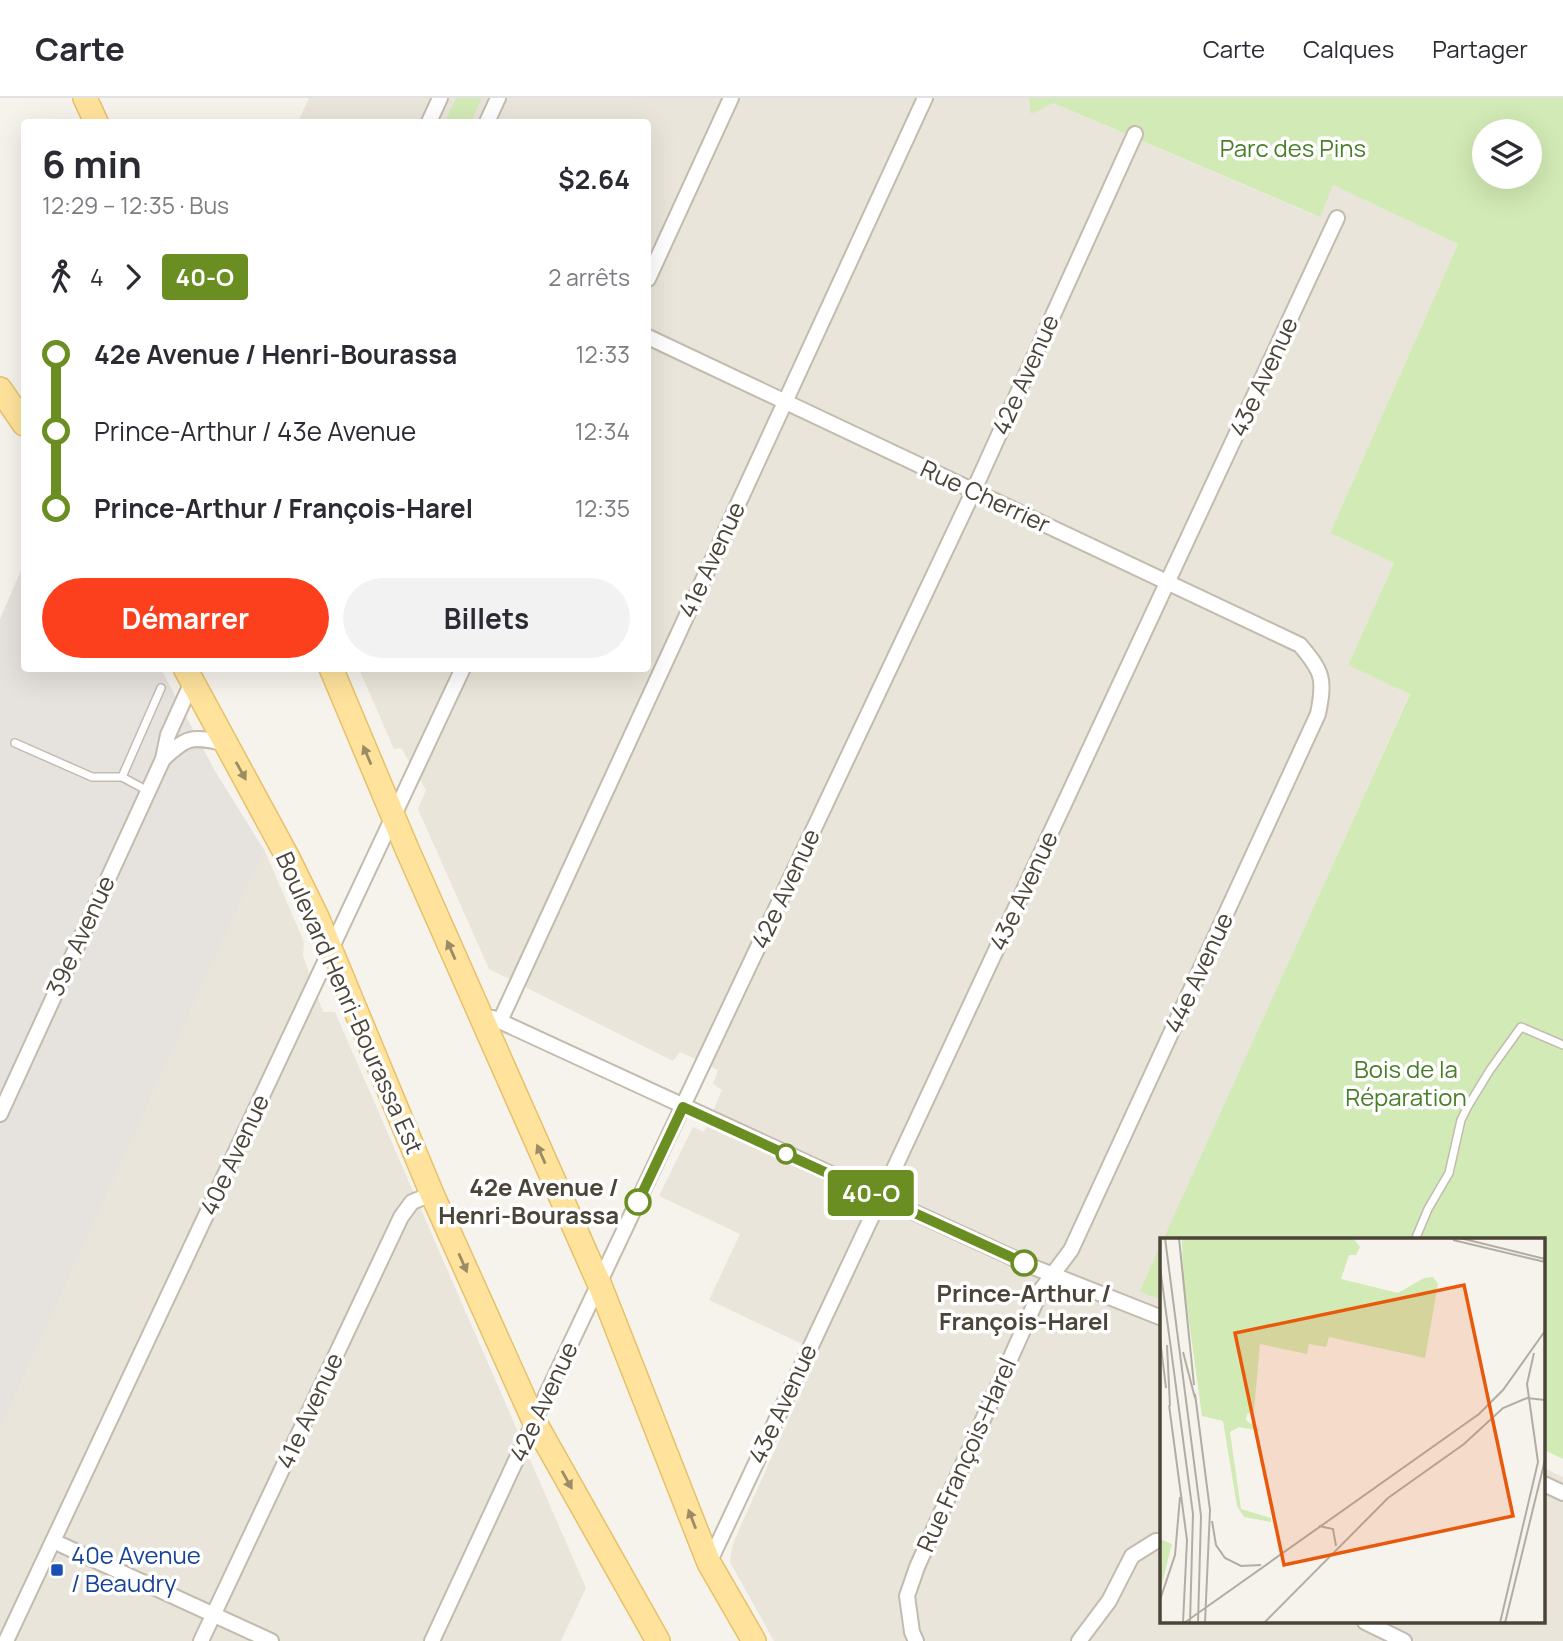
<!DOCTYPE html>
<html lang="fr">
<head>
<meta charset="utf-8">
<style>
	body { margin:0; font-family:Manrope,sans-serif; background:#f2f2f3; color:#2b2b33; height:100vh; display:flex; flex-direction:column; font-size:26px; white-space:nowrap }
	* { box-sizing:border-box; margin:0 }
	p { font-size:23px; color:#7c7c81 }
	.icon { flex:none; width:38px; height:38px; fill:none; stroke:currentColor; stroke-width:2; stroke-linecap:round; stroke-linejoin:round }
	.map { position:relative; flex:1; overflow:hidden }
	.side { position:absolute; left:21px; top:21px; width:630px; height:553px; display:flex; flex-direction:column; background:#fff; border-radius:7px; box-shadow:0 7px 28px #0002 }
	.side>* { flex:none }
	.badge { padding:0 14px; border-radius:5px; font-size:24px; line-height:46px }
	.tools { position:absolute; left:1472px; top:21px; display:grid; gap:14px }
	.tools a { display:grid; place-items:center; width:70px; height:70px; border-radius:50%; background:#fff; box-shadow:0 7px 28px #0002; font-size:35px }
	.map>.badge { position:absolute; translate:-50% -50%; box-shadow:0 0 0 4px #fff }
	.legs { display:flex; align-items:center; gap:10px; height:77px; padding:0 21px; font-size:23px }
	.legs p { margin-inline-start:auto }
	.headline { display:flex; align-items:center; justify-content:space-between; height:119px; padding:0 21px }
	h1 { font-size:38px; font-weight:700; line-height:52px }
	.primary-button { display:flex; gap:14px; margin-top:auto; padding:14px 21px }
	.primary-button a { flex:1; height:80px; border-radius:42px; background:#fc3f1d; color:#fff; font-size:28px; font-weight:700; line-height:80px; text-align:center }
	.primary-button a+a { background:#f2f2f3; color:#2b2b33 }
	ul { padding:0 21px; list-style:none }
	li { display:flex; align-items:center; gap:24px; height:77px; font-size:26px }
	li i { display:grid; place-items:center; width:10px; height:100%; margin:0 9px; background:currentColor }
	li i::after { content:''; width:18px; height:18px; margin:-9px; border:5px solid; border-radius:50%; background:#fff }
	li p { margin-inline-start:auto }
	li:first-child i { background:linear-gradient(#0000 50%,currentColor 0) }
	li:last-child i { background:linear-gradient(currentColor 50%,#0000 0) }
	header { display:flex; align-items:center; gap:42px; box-sizing:border-box; height:98px; padding:0 35px; background:#fff; border-bottom:2px solid #e1e1e2 }
	header strong { font-size:33px }
	nav { display:flex; gap:38px; margin-inline-start:auto; font-size:24px }
	.map>svg:first-child { display:block }
	.residential { fill:#eae5da }
	.industrial { fill:#e6e2dd }
	.green { fill:#d2eab5; fill-rule:evenodd }
	.lines { fill:none; stroke-linecap:round; stroke-linejoin:round }
	.service-casing { stroke:#c2bbae; stroke-width:10 }
	.minor-casing { stroke:#c2bbae; stroke-width:18 }
	.primary-casing { stroke:#e6c16a; stroke-width:26 }
	.service { stroke:#fff; stroke-width:7 }
	.minor { stroke:#fff; stroke-width:14 }
	.primary { stroke:#ffe39c; stroke-width:23 }
	.oneway { fill:#9c8c66 }
	.line-1-casing { stroke:#fff; stroke-width:16 }
	.line-1 { stroke:#6b8e23; stroke-width:10 }
	.stop-1-dot { fill:#fff; stroke:#6b8e23; stroke-width:3.5 }
	.transit-dot { fill:#1a4fb4; stroke:#fff; stroke-width:2.5 }
	.labels { text-anchor:middle; stroke-width:7; stroke-linejoin:round; paint-order:stroke }
	.park-label { font-size:24px; fill:#4a7f2a; stroke:#fff }
	.street-label { font-size:24px; fill:#4b4439; stroke:#fff }
	.stop-label { font-size:24px; font-weight:bold; fill:#4b4439; stroke:#fff; text-anchor:end }
	.transit-label { font-size:24px; fill:#164399; stroke:#fff; text-anchor:start }
	.inset-road { fill:none; stroke:#b2ada4; stroke-width:2 }
	.view { fill:#e8590c; fill-opacity:0.15; stroke:#e8590c; stroke-width:3.5 }
	.inset-edge { fill:none; stroke:#4b4439; stroke-width:3.5 }
</style>
</head>
<body>
<header>
<strong>Carte</strong>
<nav><a>Carte</a><a>Calques</a><a>Partager</a></nav>
</header>
<div class="map">
<svg width="1563" height="1543" viewBox="0 0 1563 1543">
	<rect width="100%" height="100%" fill="#f6f3ec"/>
	<g class="residential">
		<path d="M309,0H1041L1319,119L1333,87L1458,146L1330,435L1394,465L1348,567L1410,595L1141,1193L1162,1203V1524H1544V1370L1563,1379V1543H774L730,1464L731,1455L734,1443L819,1254L709,1202L740,1136L659,1098L693,1029L704,1034L722,992L713,986L718,972L680,954L673,963L489,871L418,711L426,692L401,650L394,651L359,571L648,570V24H298Z"/>
		<path d="M264,751L304,844L303,858L323,914H335L586,1490L561,1543H0V1332Z"/>
	</g>
	<path class="industrial" d="M24,465V570L161,571L215,673L264,752L0,1332V521Z"/>
	<g class="green">
		<path d="M456,0H482L471,24H445Z"/>
		<path d="M1029,0H1563V1361L1544,1352V1142H1163L1410,596L1348,567L1394,465L1330,435L1458,146L1333,87L1320,119L1053,5L1031,16ZM1484,33H1530V79H1484Z"/>
		<path d="M1162,1144V1203L1140,1193Z"/>
	</g>
	<g class="lines">
		<g class="service-casing">
			<g id="service">
				<path d="M15,645L92,679H122L148,693"/>
				<path d="M122,679L161,590"/>
				<path d="M1415,1142L1428,1111L1449,1075L1461,1022L1468,1008L1490,972L1521,929L1563,947"/>
			</g>
		</g>
		<g class="minor-casing">
			<g id="minor">
				<path d="M429,24L440,0"/>
				<path d="M487,24L498,0"/>
				<path d="M648,181L731,0"/>
				<path d="M648,239L1300,547C1323,574 1325,581 1318,616L1071,1152L1041,1192L917,1469L907,1498L912,1534L916,1543"/>
				<path d="M163,661C189,637 191,639 225,645"/>
				<path d="M493,920L1033,1169L1162,1220"/>
				<path d="M500,923L925,0"/>
				<path d="M0,1016L163,661L168,637L192,584"/>
				<path d="M1544,1386L1563,1395"/>
				<path d="M53,1443L271,1543"/>
				<path d="M709,1465L881,1099L1337,120"/>
				<path d="M1365,1524L1404,1543"/>
				<path d="M6,1543L463,570"/>
				<path d="M201,1543L401,1119L412,1104L432,1096"/>
				<path d="M432,1543L551,1287L973,394L1135,36"/>
				<path d="M1079,1543L1109,1503L1132,1458L1156,1443H1162"/>
			</g>
		</g>
		<g class="primary-casing">
			<g id="primary">
				<path d="M85,0L96,24"/>
				<path d="M0,291L24,326"/>
				<path d="M185,570L288,760L317,819L432,1096L534,1323L658,1543"/>
				<path d="M331,570L407,751L599,1185L709,1465L754,1543"/>
			</g>
		</g>
		<use href="#service" class="service"/>
		<use href="#minor" class="minor"/>
		<use href="#primary" class="primary"/>
	</g>
	<defs><path id="oneway-solid" d="M-6-.8H1V-3.2L6.5 0L1 3.2V.8H-6Z" transform="scale(1.75)"/></defs>
	<g class="oneway">
		<use href="#oneway-solid" transform="translate(367 657) rotate(-113)"/>
		<use href="#oneway-solid" transform="translate(241 673) rotate(61)"/>
		<use href="#oneway-solid" transform="translate(451 852) rotate(-114)"/>
		<use href="#oneway-solid" transform="translate(541 1056) rotate(-114)"/>
		<use href="#oneway-solid" transform="translate(463 1165) rotate(66)"/>
		<use href="#oneway-solid" transform="translate(567 1382) rotate(61)"/>
		<use href="#oneway-solid" transform="translate(692 1421) rotate(-111)"/>
	</g>
	<g class="lines">
		<g class="line-1-casing">
			<path id="line-1" d="M638,1104L683,1009L1024,1165"/>
		</g>
		<use href="#line-1" class="line-1"/>
	</g>
	<g class="stop-1-dot">
		<circle cx="786" cy="1056" r="9"/>
		<circle cx="638" cy="1104" r="12"/>
		<circle cx="1024" cy="1165" r="12"/>
	</g>
	<rect class="transit-dot" x="50" y="1465" width="14" height="14" rx="3.5"/>
	<g class="labels">
		<g class="park-label">
			<text x="1293" y="59">Parc des Pins</text>
			<text x="1406" y="980">Bois de la<tspan x="1406" dy="28">Réparation</tspan></text>
		</g>
		<g class="street-label">
			<text transform="translate(1026 277) rotate(-66)" y="8">42e Avenue</text>
			<text transform="translate(1264 279) rotate(-65)" y="8">43e Avenue</text>
			<text transform="translate(985 399) rotate(25)" y="8">Rue Cherrier</text>
			<text transform="translate(712 462) rotate(-65)" y="8">41e Avenue</text>
			<text transform="translate(786 791) rotate(-65)" y="8">42e Avenue</text>
			<text transform="translate(1024 793) rotate(-65)" y="8">43e Avenue</text>
			<text transform="translate(81 838) rotate(-65)" y="8">39e Avenue</text>
			<text transform="translate(1199 875) rotate(-65)" y="8">44e Avenue</text>
			<text transform="translate(349 905) rotate(66)" y="8">Boulevard Henri-Bourassa Est</text>
			<text transform="translate(235 1057) rotate(-65)" y="8">40e Avenue</text>
			<text transform="translate(544 1304) rotate(-65)" y="8">42e Avenue</text>
			<text transform="translate(783 1306) rotate(-65)" y="8">43e Avenue</text>
			<text transform="translate(310 1313) rotate(-65)" y="8">41e Avenue</text>
			<text transform="translate(967 1357) rotate(-66)" y="8">Rue François-Harel</text>
		</g>
		<g class="stop-label">
			<text x="619" y="1098">42e Avenue /<tspan x="619" dy="28">Henri-Bourassa</tspan></text>
			<text x="1024" y="1204" text-anchor="middle">Prince-Arthur /<tspan x="1024" dy="28">François-Harel</tspan></text>
		</g>
		<g class="transit-label">
			<text x="71" y="1466">40e Avenue<tspan x="71" dy="28">/ Beaudry</tspan></text>
		</g>
	</g>
	<g transform="translate(1160 1140)">
		<rect width="385" height="385" fill="#f6f3ec"/>
		<path d="M22,0H193L200,9L196,17H189L181,41L238,55L264,40L273,39L278,46L265,120L169,99L166,109L149,106L147,116L100,106L94,173L87,176L86,182L101,193L79,189L70,194L81,271L111,280V284L84,279L77,268L63,183L42,178L23,40ZM0,301L12,306L0,353Z" fill="#d2eab5"/>
		<path class="inset-road" d="M5,0L41,278L38,385M19,0L34,147M300,0L385,21M293,2L385,24M0,29L33,276L30,385M0,101L6,150M7,107L10,168M23,114L35,160M35,156L50,272L45,385M9,167L27,302L23,385M52,283L56,307L65,320L81,328L101,327M159,288L173,291L176,308M0,362L15,317L20,259M24,385L319,176L343,152L385,93M104,385L228,260L304,206L343,170L367,160L385,162M340,385L378,224L367,146L374,115M345,385L385,222"/>
		<path class="view" d="M304,47L353,278L124,327L75,95Z"/>
		<rect width="385" height="385" class="inset-edge"/>
	</g>
</svg>
<div class="tools">
<a><svg class="icon" aria-label="layers" viewBox="0 0 24 24"><path d="M12 4l9 5-9 5-9-5zM3 14l9 5 9-5"/></svg></a>
</div>
<b class="badge" style="left:871px;top:1095px;background:#6b8e23;color:#fff">40-O</b>
<section class="side">
<div class="headline"><div><h1>6 min</h1><p>12:29 – 12:35 · Bus</p></div><b>$2.64</b></div>
<div class="legs"><svg class="icon" aria-label="walk" viewBox="0 0 24 24"><circle cx="13" cy="4" r="2"/><path d="M13 8l-2 6 4 7M11 14l-3 7M7 12l3-4h3l4 4"/></svg>4<svg class="icon" aria-label="forward" viewBox="0 0 24 24"><path d="M9 5l7 7-7 7"/></svg><b class="badge" style="background:#6b8e23;color:#fff">40-O</b><p>2 arrêts</p></div>
<ul>
<li><i style="color:#6b8e23"></i><b>42e Avenue / Henri-Bourassa</b><p>12:33</p></li>
<li><i style="color:#6b8e23"></i><span>Prince-Arthur / 43e Avenue</span><p>12:34</p></li>
<li><i style="color:#6b8e23"></i><b>Prince-Arthur / François-Harel</b><p>12:35</p></li>
</ul>
<div class="primary-button"><a>Démarrer</a><a>Billets</a></div>
</section>
</div>
</body>
</html>
